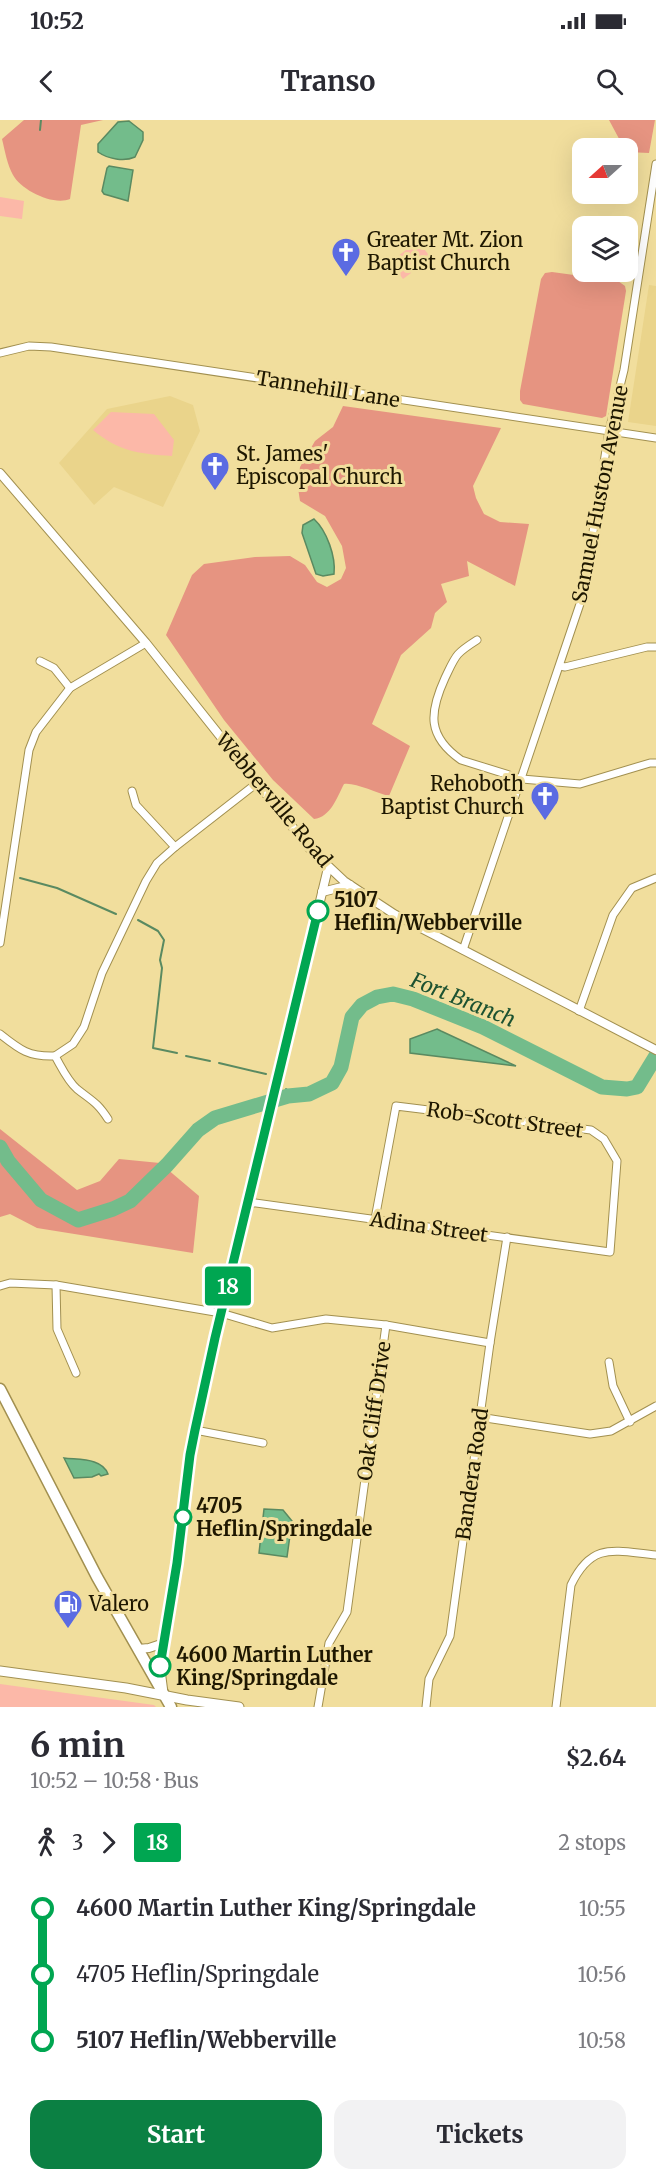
<!DOCTYPE html>
<html lang="en">
<head>
<meta charset="utf-8">
<style>
	body { margin:0; font-family:Merriweather,serif; background:#f2f2f3; color:#2b2b33; height:100vh; display:flex; flex-direction:column; font-size:22px; white-space:nowrap }
	* { box-sizing:border-box; margin:0 }
	p { font-size:20px; color:#7c7c81 }
	.icon { flex:none; width:33px; height:33px; fill:none; stroke:currentColor; stroke-width:2; stroke-linecap:round; stroke-linejoin:round }
	.map { position:relative; height:1587px; overflow:hidden }
	.sheet { display:flex; flex-direction:column; background:#fff; flex:1 }
	.sheet>* { flex:none }
	.badge { padding:0 12px; border-radius:4px; font-size:21px; line-height:39px }
	.needle { width:39px; rotate:249deg }
	.buttons { position:absolute; left:572px; top:18px; display:grid; gap:12px }
	.buttons a { display:grid; place-items:center; width:66px; height:66px; border-radius:12px; background:#fff; box-shadow:0 6px 24px #0002; font-size:30px }
	.map>.badge { position:absolute; translate:-50% -50%; box-shadow:0 0 0 3px #fff }
	.legs { display:flex; align-items:center; gap:9px; height:66px; padding:0 30px; font-size:20px }
	.legs p { margin-inline-start:auto }
	.summary { display:flex; align-items:center; justify-content:space-between; height:102px; padding:0 30px }
	h1 { font-size:33px; font-weight:700; line-height:45px }
	.button { display:flex; gap:12px; margin-top:auto; padding:12px 30px }
	.button a { flex:1; height:69px; border-radius:18px; background:#0b8043; color:#fff; font-size:24px; font-weight:700; line-height:69px; text-align:center }
	.button a+a { background:#f2f2f3; color:#2b2b33 }
	ul { padding:0 30px; list-style:none }
	li { display:flex; align-items:center; gap:21px; height:66px; font-size:22px }
	li i { display:grid; place-items:center; width:9px; height:100%; margin:0 8px; background:currentColor }
	li i::after { content:''; width:15px; height:15px; margin:-8px; border:4px solid; border-radius:50%; background:#fff }
	li p { margin-inline-start:auto }
	li:first-child i { background:linear-gradient(#0000 50%,currentColor 0) }
	li:last-child i { background:linear-gradient(currentColor 50%,#0000 0) }
	.status { display:flex; justify-content:space-between; align-items:center; height:42px; padding:0 30px; background:#fff; direction:ltr }
	.status svg { height:16px; fill:currentColor }
	header { display:flex; justify-content:space-between; align-items:center; height:78px; padding:0 30px; background:#fff; font-size:27px; font-weight:700 }
	.map>svg:first-child { display:block }
	.built { fill:#ead48b }
	.green { fill:#fcb8a8 }
	.forest { fill:#e69481 }
	.water { fill:#73bc8b; stroke:#5a8a61; stroke-width:1.5 }
	.lines { fill:none; stroke-linecap:round; stroke-linejoin:round }
	.stream { stroke:#5a8a61; stroke-width:2 }
	.river { stroke:#73bc8b; stroke-width:15 }
	.minor-casing { stroke:#a29050; stroke-width:9 }
	.tertiary-casing { stroke:#a29050; stroke-width:10 }
	.secondary-casing { stroke:#a29050; stroke-width:11 }
	.primary-casing { stroke:#a29050; stroke-width:13 }
	.minor { stroke:#fff; stroke-width:7 }
	.tertiary { stroke:#fff; stroke-width:8 }
	.secondary { stroke:#fff; stroke-width:9 }
	.primary { stroke:#fff; stroke-width:10 }
	.line-1-casing { stroke:#fff; stroke-width:14 }
	.line-1 { stroke:#00a651; stroke-width:9 }
	.stop-1-dot { fill:#fff; stroke:#00a651; stroke-width:3 }
	.labels { text-anchor:middle; stroke-width:6; stroke-linejoin:round; paint-order:stroke }
	.poi-label { font-size:20px; fill:#1e1700; stroke:#f1de9d; text-anchor:start }
	.street-label { font-size:20px; fill:#1e1700; stroke:#f1de9d }
	.stop-label { font-size:20px; font-weight:bold; fill:#1e1700; stroke:#f1de9d; text-anchor:start }
	.water-label { font-size:21px; font-style:italic; fill:#1c5231; stroke:#f1de9d }
</style>
</head>
<body>
<div class="status"><b>10:52</b><svg viewBox="0 0 49 12"><path d="M0 12V9h3v3zM5 12V6h3v6zM10 12V3h3v9zM15 12V0h3v12zM26 1h20v11H26zM47 4h2v5h-2z"/></svg></div>
<header><svg class="icon" aria-label="back" viewBox="0 0 24 24"><path d="M15 5l-7 7 7 7"/></svg>Transo<svg class="icon" aria-label="search" viewBox="0 0 24 24"><circle cx="10" cy="10" r="6"/><path d="M15 15l6 6"/></svg></header>
<div class="map">
<svg width="656" height="1587" viewBox="0 0 656 1587">
	<rect width="100%" height="100%" fill="#f1de9d"/>
	<g class="built">
		<path d="M649,165L656,166V306L628,302Z"/>
		<path d="M170,276L193,285L200,311L163,387L114,367L94,385L59,343L107,289Z"/>
	</g>
	<g class="green">
		<path d="M0,77L24,81L22,99L0,96Z"/>
		<path d="M418,121L431,138L403,159L390,142Z"/>
		<path d="M111,292L154,294L174,320L172,336C139,334 118,331 93,310Z"/>
		<path d="M0,1564L154,1585L156,1587H0Z"/>
	</g>
	<g class="forest">
		<path d="M24,0H103L81,5L70,79C53,86 21,70 13,55C7,44 5,31 2,19Z"/>
		<path d="M609,0H655L649,33L627,32V28H624Z"/>
		<path d="M552,152L618,161L625,166L626,171L606,296L602,298L523,284L520,280V271L541,159L545,153Z"/>
		<path d="M343,286L501,308L473,366L476,378L484,394L500,402L529,404L515,466L467,441L469,456L441,464L447,482L435,493L431,508L401,535L372,604L410,626L389,676C377,673 354,662 344,664C337,677 331,697 314,699L273,660L224,600L166,515L192,455L204,444L255,437L290,436L305,445L317,462L327,467L341,459L346,448L342,426L325,396L300,381L298,368L300,347L315,321L333,307Z"/>
		<path d="M0,1009L77,1070L100,1061L119,1039L160,1043L199,1076L193,1133L37,1108L10,1094L0,1097Z"/>
	</g>
	<g class="water">
		<path d="M129,1L143,12V20L135,37C124,42 108,39 98,32V24L118,2Z"/>
		<path d="M109,46L133,50L128,81L104,74L102,71L107,48Z"/>
		<path d="M314,399C327,411 336,437 334,454L323,456L316,454L302,413L303,405Z"/>
		<path d="M437,909L441,911L516,946L410,933V919Z"/>
		<path d="M64,1338C80,1340 102,1338 108,1354L101,1356L99,1354L92,1357L74,1358Z"/>
		<path d="M264,1389L283,1390L292,1401L287,1437L259,1433Z"/>
	</g>
	<g class="lines">
		<g class="stream">
			<path d="M40,10L41,0"/>
			<path d="M20,758L57,768L116,794"/>
			<path d="M138,800L158,811L164,820L160,840L162,848L153,928L177,933"/>
			<path d="M186,936L210,941"/>
			<path d="M219,943L266,954"/>
			<path d="M286,969L294,975"/>
		</g>
		<path class="river" d="M0,1027L8,1041L41,1080L78,1100L113,1089L130,1081L167,1045L198,1010L215,998L288,976L309,974L332,963L341,947L352,897L362,885L377,877L393,874L413,879L483,907L602,967L627,969L637,967L656,936"/>
		<g class="minor-casing">
			<g id="minor">
				<path d="M0,233L29,226L51,227L656,318"/>
				<path d="M477,520C455,534 456,535 445,558C429,593 427,616 461,640L522,659L580,664L650,643H656"/>
				<path d="M40,541L54,548L70,568"/>
				<path d="M560,546L565,547L647,527H656"/>
				<path d="M132,671L136,685L175,727"/>
				<path d="M0,823L29,630L36,612L70,568L146,523"/>
				<path d="M463,830L583,475L609,311L624,250L656,44"/>
				<path d="M579,891L613,795L632,768L656,758"/>
				<path d="M0,914C20,930 29,937 55,936C62,948 67,960 77,969C92,981 97,982 108,999"/>
				<path d="M55,936L73,924L84,907L102,853L146,761L157,743L175,727L257,663"/>
				<path d="M248,1082L610,1132L617,1041L604,1019L591,1010L396,986L375,1099"/>
				<path d="M56,1165L57,1209L76,1253"/>
				<path d="M0,1166L10,1163L56,1165L221,1193L272,1208L326,1199L386,1205L490,1223"/>
				<path d="M609,1242L613,1266L630,1302"/>
				<path d="M479,1297L590,1314L611,1311L656,1286"/>
				<path d="M195,1310L263,1323"/>
				<path d="M318,1587L329,1523L347,1492L386,1205"/>
				<path d="M426,1587L429,1559L450,1516L490,1223L507,1117"/>
				<path d="M556,1587L571,1465C592,1421 615,1431 656,1435"/>
			</g>
		</g>
		<g class="tertiary-casing">
			<g id="tertiary">
				<path d="M0,353L146,523L310,729L344,761L394,794L656,930"/>
				<path d="M322,772L350,765"/>
				<path d="M138,1529L149,1528L164,1523"/>
				<path d="M163,1569L160,1546L177,1443L190,1335L215,1218L328,748"/>
			</g>
		</g>
		<g class="secondary-casing">
			<path id="secondary" d="M0,1551L126,1568L187,1580L239,1587"/>
		</g>
		<g class="primary-casing">
			<path id="primary" d="M0,1269L97,1457L171,1587"/>
		</g>
		<use href="#minor" class="minor"/>
		<use href="#tertiary" class="tertiary"/>
		<use href="#secondary" class="secondary"/>
		<use href="#primary" class="primary"/>
	</g>
	<g class="lines">
		<g class="line-1-casing">
			<path id="line-1" d="M160,1546L177,1443L190,1335L195,1310L215,1218L318,791"/>
		</g>
		<use href="#line-1" class="line-1"/>
	</g>
	<defs>
		<g id="church-pin" transform="scale(1.5)"><path d="M0 17L-7.5 6A9.5 9.5 0 1 1 7.5 6Z" fill="#5b6be2" stroke="#f1de9d"/><path d="M-1.2-6h2.4v3.5h3.3v2.4h-3.3V6h-2.4V-.1h-3.3v-2.4h3.3Z" fill="#fff"/></g>
		<g id="fuel-pin" transform="scale(1.5)"><path d="M0 17L-7.5 6A9.5 9.5 0 1 1 7.5 6Z" fill="#5b6be2" stroke="#f1de9d"/><path d="M-5.5-6h7V0h2V4h1.3V-2.5L3-4.5l.8-.8L6-3V5H2.5V1h-1V6h-7ZM-4.2-4.7v3.2H.2V-4.7Z" fill="#fff"/></g>
	</defs>
	<g fill-rule="evenodd">
		<use href="#church-pin" x="346" y="132"/>
		<use href="#church-pin" x="215" y="346"/>
		<use href="#church-pin" x="545" y="676"/>
		<use href="#fuel-pin" x="68" y="1484"/>
	</g>
	<g class="stop-1-dot">
		<circle cx="318" cy="791" r="10"/>
		<circle cx="183" cy="1397" r="8"/>
		<circle cx="160" cy="1546" r="10"/>
	</g>
	<g class="labels">
		<g class="poi-label">
			<text x="367" y="127">Greater Mt. Zion<tspan x="367" dy="23">Baptist Church</tspan></text>
			<text x="236" y="341">St. James'<tspan x="236" dy="23">Episcopal Church</tspan></text>
			<text x="524" y="671" text-anchor="end">Rehoboth<tspan x="524" dy="23">Baptist Church</tspan></text>
			<text x="89" y="1491">Valero</text>
		</g>
		<g class="street-label">
			<text transform="translate(328 269) rotate(9)" y="7">Tannehill Lane</text>
			<text transform="translate(600 374) rotate(-79)" y="7">Samuel Huston Avenue</text>
			<text transform="translate(274 680) rotate(50)" y="7">Webberville Road</text>
			<text transform="translate(505 1000) rotate(8)" y="7">Rob-Scott Street</text>
			<text transform="translate(429 1107) rotate(8)" y="7">Adina Street</text>
			<text transform="translate(374 1291) rotate(-82)" y="7">Oak Cliff Drive</text>
			<text transform="translate(472 1354) rotate(-82)" y="7">Bandera Road</text>
		</g>
		<g class="stop-label">
			<text x="334" y="787">5107<tspan x="334" dy="23">Heflin/Webberville</tspan></text>
			<text x="196" y="1393">4705<tspan x="196" dy="23">Heflin/Springdale</tspan></text>
			<text x="176" y="1542">4600 Martin Luther<tspan x="176" dy="23">King/Springdale</tspan></text>
		</g>
		<g class="water-label">
			<text transform="translate(463 880) rotate(22)" y="7">Fort Branch</text>
		</g>
	</g>
</svg>
<div class="buttons">
<a><svg class="needle" viewBox="-14 -14 28 28"><path d="M0-13l5 13h-10z" fill="#e53935"/><path d="M0 13l5-13h-10z" fill="#7c7c81"/></svg></a>
<a><svg class="icon" aria-label="layers" viewBox="0 0 24 24"><path d="M12 4l9 5-9 5-9-5zM3 14l9 5 9-5"/></svg></a>
</div>
<b class="badge" style="left:228px;top:1166px;background:#00a651;color:#fff">18</b>
</div>
<section class="sheet">
<div class="summary"><div><h1>6 min</h1><p>10:52 – 10:58 · Bus</p></div><b>$2.64</b></div>
<div class="legs"><svg class="icon" aria-label="walk" viewBox="0 0 24 24"><circle cx="13" cy="4" r="2"/><path d="M13 8l-2 6 4 7M11 14l-3 7M7 12l3-4h3l4 4"/></svg>3<svg class="icon" aria-label="forward" viewBox="0 0 24 24"><path d="M9 5l7 7-7 7"/></svg><b class="badge" style="background:#00a651;color:#fff">18</b><p>2 stops</p></div>
<ul>
<li><i style="color:#00a651"></i><b>4600 Martin Luther King/Springdale</b><p>10:55</p></li>
<li><i style="color:#00a651"></i><span>4705 Heflin/Springdale</span><p>10:56</p></li>
<li><i style="color:#00a651"></i><b>5107 Heflin/Webberville</b><p>10:58</p></li>
</ul>
<div class="button"><a>Start</a><a>Tickets</a></div>
</section>
</body>
</html>
